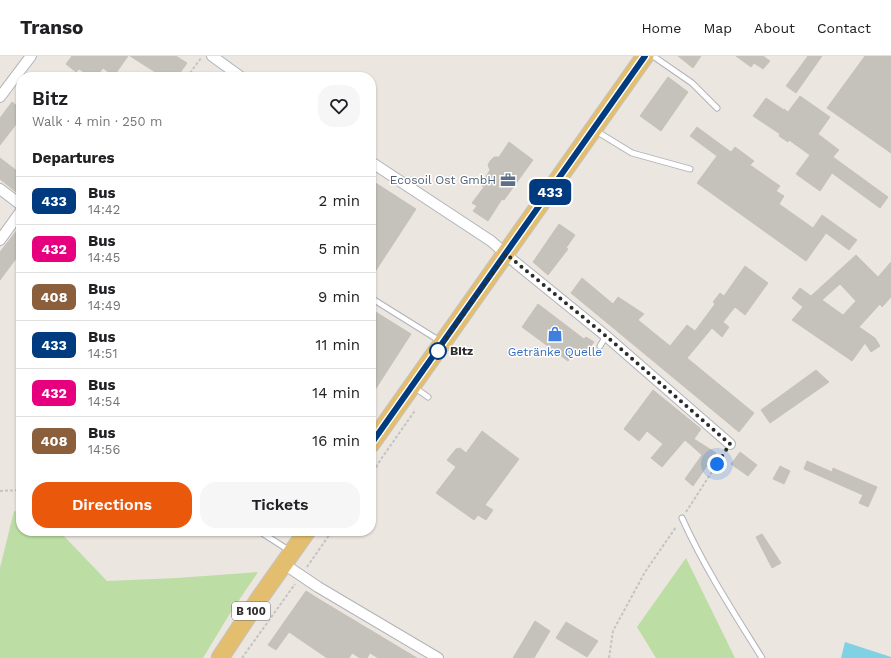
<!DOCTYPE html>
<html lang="en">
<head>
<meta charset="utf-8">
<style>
	body { margin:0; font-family:"Work Sans",sans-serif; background:#f6f6f6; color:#202124; height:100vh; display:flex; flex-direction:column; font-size:15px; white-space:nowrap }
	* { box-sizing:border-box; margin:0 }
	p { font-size:13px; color:#757577 }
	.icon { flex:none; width:22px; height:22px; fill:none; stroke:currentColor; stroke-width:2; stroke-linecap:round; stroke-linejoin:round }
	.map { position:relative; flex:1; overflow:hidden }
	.drawer { position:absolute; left:16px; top:16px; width:360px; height:464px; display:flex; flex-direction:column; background:#fff; border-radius:16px; box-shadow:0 1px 3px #0004 }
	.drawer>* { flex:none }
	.badge { padding:0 8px; border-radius:6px; font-size:14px; line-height:26px }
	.you { position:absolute; width:20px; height:20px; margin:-10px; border:3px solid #fff; border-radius:50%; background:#1a73e8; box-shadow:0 0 0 6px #1a73e833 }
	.map>.badge { position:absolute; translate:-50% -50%; box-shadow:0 0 0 2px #fff }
	h2 { padding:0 16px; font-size:15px; line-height:36px }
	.round { display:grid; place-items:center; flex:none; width:42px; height:42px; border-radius:16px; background:#f6f6f6 }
	.summary { display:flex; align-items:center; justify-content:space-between; height:68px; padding:0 16px }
	h1 { font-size:19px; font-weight:600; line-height:30px }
	.action { display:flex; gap:8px; margin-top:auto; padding:8px 16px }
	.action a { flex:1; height:46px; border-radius:16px; background:#ea580c; color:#fff; font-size:16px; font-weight:600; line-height:46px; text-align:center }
	.action a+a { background:#f6f6f6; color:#202124 }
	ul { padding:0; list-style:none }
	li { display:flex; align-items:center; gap:12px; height:48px; padding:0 16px; border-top:1px solid #e0e0e0 }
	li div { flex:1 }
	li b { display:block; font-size:15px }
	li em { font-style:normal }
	li .badge { min-width:44px; font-weight:700; text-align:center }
	header { display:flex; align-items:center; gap:24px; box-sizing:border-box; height:56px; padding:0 20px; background:#fff; border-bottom:1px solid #e0e0e0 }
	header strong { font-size:19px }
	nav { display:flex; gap:22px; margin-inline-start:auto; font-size:14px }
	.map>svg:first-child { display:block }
	.green { fill:#bcdda3 }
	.water { fill:#7fd1e3 }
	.building { fill:#c5c1bb; stroke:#c8c2ba; fill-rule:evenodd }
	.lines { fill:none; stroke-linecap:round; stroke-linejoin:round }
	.lane-casing { stroke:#b1b3bb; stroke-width:7 }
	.street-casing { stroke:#b1b3bb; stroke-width:12 }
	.primary-casing { stroke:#c4c4c4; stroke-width:19 }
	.path { stroke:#c4c4c4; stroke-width:2; stroke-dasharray:3 2; stroke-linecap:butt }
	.lane { stroke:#fff; stroke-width:5 }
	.street { stroke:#fff; stroke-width:10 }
	.primary { stroke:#e3be6f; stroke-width:17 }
	.line-casing { stroke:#fff; stroke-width:9 }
	.line { stroke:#003b80; stroke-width:6 }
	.walk { stroke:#2c2c2c; stroke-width:4; stroke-dasharray:0 7.2 }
	.stop-dot { fill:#fff; stroke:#003b80; stroke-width:2 }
	.labels { text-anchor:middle; stroke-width:3; stroke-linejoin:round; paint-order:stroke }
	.shield { fill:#fff; stroke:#6b6b6b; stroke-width:1 }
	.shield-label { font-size:11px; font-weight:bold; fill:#2c2c2c }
	.service-label { font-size:12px; fill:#4e5e75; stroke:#fff; text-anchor:end }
	.stop-label { font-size:12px; font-weight:bold; fill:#2c2c2c; stroke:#fff; text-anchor:start }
	.shop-label { font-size:12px; fill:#366cbe; stroke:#fff }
</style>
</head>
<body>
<header>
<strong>Transo</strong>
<nav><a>Home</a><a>Map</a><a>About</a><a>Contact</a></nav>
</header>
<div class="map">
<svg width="891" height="602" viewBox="0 0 891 602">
	<rect width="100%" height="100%" fill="#ece6e0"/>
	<g class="green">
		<path d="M14,455L21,456V475H59L107,525L177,522L258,516L229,559L203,602H0V512Z"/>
		<path d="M686,502L735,602H656L637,571Z"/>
	</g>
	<path class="water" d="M845,586L891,601V602H841Z"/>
	<g class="building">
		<path d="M72,0H128L114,20L103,12L96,21H89V19L79,13L76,16L66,8Z"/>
		<path d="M130,0H176L187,7L177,21H163Z"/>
		<path d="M678,0H701L693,12Z"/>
		<path d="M736,0H763L770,5L763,13L754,7L751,11Z"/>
		<path d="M808,0H822L796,37L786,30Z"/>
		<path d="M865,0H891V97L827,52Z"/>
		<path d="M668,21L688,36L661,75L640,60Z"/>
		<path d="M800,40L830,61L818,78L839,94L833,101L888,141L880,152L832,117L820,135L796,118L810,99L789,84L788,86L779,80L780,78L753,60L766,42L784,54V53L788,56Z"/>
		<path d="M12,46L21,53V62L0,89V62Z"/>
		<path d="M697,71L731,96L735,91L754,105L750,109L780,130L776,135L784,140L779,148L813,172L822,159L857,184L849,194L826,177L806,205L697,127L717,100L690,80Z"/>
		<path d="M509,86L533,104L504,144L502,143L488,165L473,155L477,150L472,147L484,131L481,129L490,114L488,109L490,105L494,101H499Z"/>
		<path d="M0,102L21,118V140L0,123Z"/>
		<path d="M371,124L416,153L371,222Z"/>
		<path d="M559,168L575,179L566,192L568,193L548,219L533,206Z"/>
		<path d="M21,169V196L0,224V196Z"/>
		<path d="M856,199L878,221L891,206V241L882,251L880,248L859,271L875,282L880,290L871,296L865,287L852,305L792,264L803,251L792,242L800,232L811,240ZM840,228L856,245L843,259L822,244Z"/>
		<path d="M745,210L768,227L745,259L735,251L723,266L729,271L722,281L712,272L687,302L754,357L739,376L571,237L582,222L613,248L618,241L644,258L638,264L670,290L687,269L695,275L715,248L713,246L720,237L724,240Z"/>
		<path d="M538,248L584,283L586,281L594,286L584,300L576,294L568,305L522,271Z"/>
		<path d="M371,253L411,278L371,340Z"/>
		<path d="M816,314L829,326L770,367L761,354Z"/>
		<path d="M653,334L701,373L694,383L716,397L693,430L685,423L702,399L685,384L662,411L651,402L663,388L647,375L639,385L624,373Z"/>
		<path d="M482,375L519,403L485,449L493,454L486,464L478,459L474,464L436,437L456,411L447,404L456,393L460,392L466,397Z"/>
		<path d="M740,396L757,409L748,420L731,408Z"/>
		<path d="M807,405L832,416L833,412L877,431L868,451L859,447L863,439L804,413Z"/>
		<path d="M780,410L790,415L784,428L773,423Z"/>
		<path d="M762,478L781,507L772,512L756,481Z"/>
		<path d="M306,535L322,545L417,602H378L370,597L367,602H360L352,597L349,602H327L289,576L276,594L268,589Z"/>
		<path d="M535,565L550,575L534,602H513Z"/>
		<path d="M566,566L598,585L587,601L556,582Z"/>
	</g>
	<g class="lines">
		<g class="lane-casing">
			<g id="lane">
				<path d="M653,0L692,27L717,52"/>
				<path d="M596,75L632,97L690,113"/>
				<path d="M371,242L440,285"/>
				<path d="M600,290L606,280"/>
				<path d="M414,331L428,341"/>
				<path d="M682,462C704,511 734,557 762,602"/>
				<path d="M259,475L290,495"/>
			</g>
		</g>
		<g class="street-casing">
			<g id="street">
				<path d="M212,0L241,21"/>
				<path d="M0,41L31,0"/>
				<path d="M371,106L491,185L516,207L606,280L730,388"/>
				<path d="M0,133L21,149"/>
				<path d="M0,184L21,155"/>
				<path d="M284,508L318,531L438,602"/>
			</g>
		</g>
		<g class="primary-casing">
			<g id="primary">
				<path d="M371,388L645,0"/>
				<path d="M220,602L259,543L307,475"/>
			</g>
		</g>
		<g class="path">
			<path d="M187,21L201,2"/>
			<path d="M371,420L381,403L414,356V353"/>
			<path d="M0,435L21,434"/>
			<path d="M686,456L724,397"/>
			<path d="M307,511L332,475"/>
			<path d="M242,602L295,528"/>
			<path d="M609,602L613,575L645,516L676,471"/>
		</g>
		<use href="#lane" class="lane"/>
		<use href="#street" class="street"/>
		<use href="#primary" class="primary"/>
	</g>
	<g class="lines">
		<g class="line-casing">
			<path id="line" d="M371,388L645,0"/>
		</g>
		<use href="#line" class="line"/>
		<path class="walk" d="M438,295L434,300L506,198L606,280L730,388L717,408"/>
	</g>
	<defs>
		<g id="office-bare" transform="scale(1.2)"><path d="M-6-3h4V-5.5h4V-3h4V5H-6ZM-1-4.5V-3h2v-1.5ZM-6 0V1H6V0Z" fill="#5c6f8a" stroke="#fff" stroke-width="2.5" paint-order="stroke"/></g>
		<g id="shop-bare" transform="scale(1.2)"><path d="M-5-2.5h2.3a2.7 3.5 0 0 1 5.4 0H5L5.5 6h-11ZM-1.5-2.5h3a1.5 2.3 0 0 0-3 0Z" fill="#3f7fe0" stroke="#fff" stroke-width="2.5" paint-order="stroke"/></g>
	</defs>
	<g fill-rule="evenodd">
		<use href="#office-bare" x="508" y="124"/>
		<use href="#shop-bare" x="555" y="278"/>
	</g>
	<circle class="stop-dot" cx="438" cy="295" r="8"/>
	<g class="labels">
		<rect class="shield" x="232" y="546" width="38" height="18" rx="3"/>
		<g class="shield-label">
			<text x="251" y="559">B 100</text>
		</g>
		<g class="service-label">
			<text x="496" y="128">Ecosoil Ost GmbH</text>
		</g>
		<g class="stop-label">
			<text x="450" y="299">Bitz</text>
		</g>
		<g class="shop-label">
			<text x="555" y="300">Getränke Quelle</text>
		</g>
	</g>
</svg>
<div class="you" style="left:717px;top:408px"></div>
<b class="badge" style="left:550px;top:136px;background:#003b80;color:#fff">433</b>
<section class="drawer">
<div class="summary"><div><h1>Bitz</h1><p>Walk · 4 min · 250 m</p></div><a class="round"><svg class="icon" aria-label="heart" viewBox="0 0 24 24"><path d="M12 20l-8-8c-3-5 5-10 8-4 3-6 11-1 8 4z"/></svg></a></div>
<h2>Departures</h2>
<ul>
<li><span class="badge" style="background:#003b80;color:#fff">433</span><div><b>Bus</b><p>14:42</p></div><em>2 min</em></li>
<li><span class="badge" style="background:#e6007e;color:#fff">432</span><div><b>Bus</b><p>14:45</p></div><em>5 min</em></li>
<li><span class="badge" style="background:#8b5e3c;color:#fff">408</span><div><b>Bus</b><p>14:49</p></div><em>9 min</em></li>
<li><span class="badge" style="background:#003b80;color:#fff">433</span><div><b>Bus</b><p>14:51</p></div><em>11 min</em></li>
<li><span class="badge" style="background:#e6007e;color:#fff">432</span><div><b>Bus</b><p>14:54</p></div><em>14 min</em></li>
<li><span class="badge" style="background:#8b5e3c;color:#fff">408</span><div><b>Bus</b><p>14:56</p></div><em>16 min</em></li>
</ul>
<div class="action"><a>Directions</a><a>Tickets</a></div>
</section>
</div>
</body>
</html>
